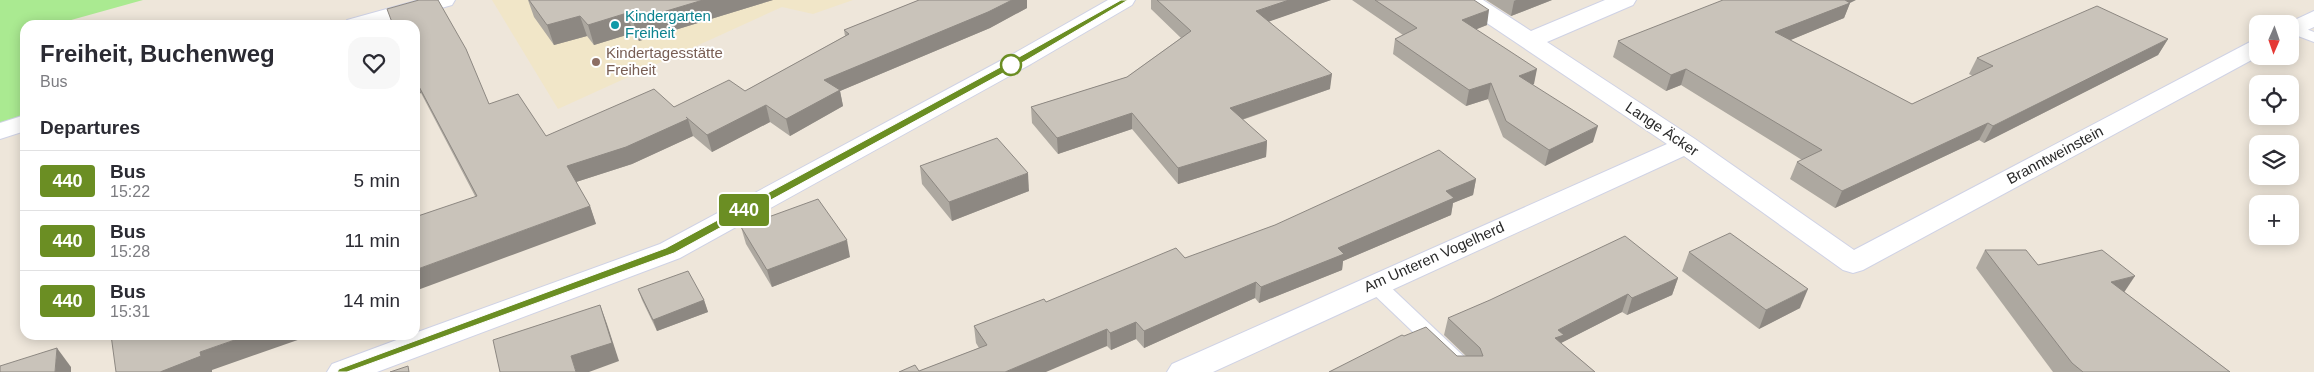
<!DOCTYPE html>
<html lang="en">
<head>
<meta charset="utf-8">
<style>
	body { margin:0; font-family:Arial,sans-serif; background:#f7f7f7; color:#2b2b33; height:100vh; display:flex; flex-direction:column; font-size:19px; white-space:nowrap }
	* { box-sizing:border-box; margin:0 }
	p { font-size:16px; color:#7c7c81 }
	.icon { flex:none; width:28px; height:28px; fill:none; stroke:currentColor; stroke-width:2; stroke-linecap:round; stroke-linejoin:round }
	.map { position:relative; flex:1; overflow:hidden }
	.sheet { position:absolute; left:20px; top:20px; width:400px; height:320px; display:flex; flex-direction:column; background:#fff; border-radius:15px; box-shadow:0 2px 12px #0003 }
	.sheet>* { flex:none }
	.badge { padding:0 10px; border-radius:4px; font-size:18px; line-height:32px }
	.needle { width:32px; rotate:182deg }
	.controls { position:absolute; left:2249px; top:15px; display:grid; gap:10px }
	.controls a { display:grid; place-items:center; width:50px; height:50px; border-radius:10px; background:#fff; box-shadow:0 2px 12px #0003; font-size:25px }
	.map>.badge { position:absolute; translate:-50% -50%; box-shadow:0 0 0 2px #fff }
	h2 { padding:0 20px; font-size:19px; line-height:45px }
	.round { display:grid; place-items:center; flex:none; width:52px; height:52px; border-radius:15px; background:#f7f7f7 }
	.summary { display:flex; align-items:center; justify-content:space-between; height:85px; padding:0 20px }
	h1 { font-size:24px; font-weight:600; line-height:38px }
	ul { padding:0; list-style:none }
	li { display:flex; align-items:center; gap:15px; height:60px; padding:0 20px; border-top:1px solid #e1e1e2 }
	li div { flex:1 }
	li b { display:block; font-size:19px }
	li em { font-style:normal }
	li .badge { min-width:55px; font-weight:700; text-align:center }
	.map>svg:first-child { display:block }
	.education { fill:#f1e6c8 }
	.green { fill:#aaea91 }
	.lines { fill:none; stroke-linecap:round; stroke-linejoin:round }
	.lane-casing { stroke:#cfd2e5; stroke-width:2 }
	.street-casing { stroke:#cfd2e5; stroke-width:2 }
	.lane { fill:#fff; fill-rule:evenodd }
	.street { fill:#fff; fill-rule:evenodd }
	.wall { fill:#ada8a0 }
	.shaded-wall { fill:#8d8882 }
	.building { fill:#c9c3ba; stroke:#8d8882 }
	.line { fill:#6b8e23; stroke:#fff }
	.culture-dot { fill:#0f9aa8; stroke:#fff; stroke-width:2 }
	.education-dot { fill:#8d6e63; stroke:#fff; stroke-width:2 }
	.stop-dot { fill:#fff; stroke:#6b8e23; stroke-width:2.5 }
	.labels { text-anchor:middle; stroke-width:4; stroke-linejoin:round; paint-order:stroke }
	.culture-label { font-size:15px; fill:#0d838f; stroke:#fff; text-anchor:start }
	.education-label { font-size:15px; fill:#785e54; stroke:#fff; text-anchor:start }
	.street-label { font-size:15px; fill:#2a2a2a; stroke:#fff }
</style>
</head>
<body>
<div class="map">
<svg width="2314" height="372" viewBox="0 0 2314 372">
	<rect width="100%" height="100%" fill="#eee6da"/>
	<path class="education" d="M492,0H853L813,14L782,7L558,109Z"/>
	<path class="green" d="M0,0H143L64,22V25H25V118L0,126Z"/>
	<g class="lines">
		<g class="lane-casing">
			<g id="lane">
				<path d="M2290,25L2298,26L2314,32V42L2290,33Z"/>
				<path d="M1375,277L1382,279L1475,367L1478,372H1455L1368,289L1365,284L1368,279Z"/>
			</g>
		</g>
		<g class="street-casing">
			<g id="street">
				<path d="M419,0H455L452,5L381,25H343L347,20Z"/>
				<path d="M1108,0H1135L1132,5L1031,64L680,258L377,372H327L332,364L410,335H415V333L660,244L1013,54Z"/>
				<path d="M1457,0H1483L1531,31L1605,0H1636L1633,5L1547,42L1695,139L1854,250L2250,42L2258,40L2259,56L1863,270L1853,273L1843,270L1684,156L1213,372H1167L1172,364L1667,144L1460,5Z"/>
				<path d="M2314,11V27L2290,38V24H2286Z"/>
				<path d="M25,115V131L0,139V123Z"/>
			</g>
		</g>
		<use href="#lane" class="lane"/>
		<use href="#street" class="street"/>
	</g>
	<g class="wall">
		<path d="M528,0H773L639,41L633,33L594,45L587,36L554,45L534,17Z"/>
		<path d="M919,0H1027V8L990,28L840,91L843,106L790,136L770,122L712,152L693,136L632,164L576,182L590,206L596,224L475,196L421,93L418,94L415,87V25L489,104L546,136L745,91L845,36L844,30Z"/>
		<path d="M1151,0H1331L1269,21L1330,89L1242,120L1267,141L1266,157L1178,184L1132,129L1058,154L1032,123L1031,107L1127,77L1181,38L1151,9Z"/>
		<path d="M1352,0H1474L1487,25L1476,29L1534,84L1532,85L1593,142L1545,166L1503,137L1488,99L1466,106L1393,54L1395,39L1403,35Z"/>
		<path d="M1486,0H1552L1511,16Z"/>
		<path d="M1850,3L1844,18L1790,40L1912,104L1973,76L1969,74L1977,58L2168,39L2158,55L1984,143L1979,140L1835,208L1790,179L1797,162L1802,160L1681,85L1666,91L1613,57L1618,41Z"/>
		<path d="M920,166L1029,191L952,221L922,184Z"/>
		<path d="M1476,179L1473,195L1453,203L1451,215L1343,261L1342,270L1259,303L1255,298L1144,348L1136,339L1111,350L1107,346L919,371L979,348L976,343L974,326L1046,302L1185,258Z"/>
		<path d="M741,227L850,257L772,287L746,244Z"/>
		<path d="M1985,250L2038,265L2124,292L2230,372H2053L1976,268Z"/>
		<path d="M1689,252L1800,308L1759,329L1682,271Z"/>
		<path d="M1678,278L1672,295L1627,315L1622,312L1561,343L1595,372H1329L1404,336L1457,356H1466L1444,335L1448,318Z"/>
		<path d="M638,289L704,300L708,312L657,331L642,300Z"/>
	</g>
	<g class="shaded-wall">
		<path d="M703,0H773L639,41L633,21Z"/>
		<path d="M1012,0H1027V8L990,28L840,91L843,106L790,136L786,119L824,80Z"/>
		<path d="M1289,0H1331L1256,26V11Z"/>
		<path d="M1516,0H1552L1511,16L1514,1Z"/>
		<path d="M1834,0H1856L1850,3L1844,18L1769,49L1775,32Z"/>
		<path d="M1489,10L1487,25L1460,36L1462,20Z"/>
		<path d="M627,13L633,33L594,45L588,25Z"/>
		<path d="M580,16L587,36L554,45L547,25Z"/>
		<path d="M2168,39L2158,55L1984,143L1993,126Z"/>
		<path d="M1537,69L1534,84L1515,92L1519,76Z"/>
		<path d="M1686,69L1681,85L1666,91L1671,75Z"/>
		<path d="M1332,74L1330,89L1229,124L1230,108Z"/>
		<path d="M415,79L421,93L418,94L415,87Z"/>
		<path d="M1491,83L1488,99L1466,106L1469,90Z"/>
		<path d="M766,105L770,122L712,152L707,135Z"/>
		<path d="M1132,113V129L1058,154L1057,138Z"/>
		<path d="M688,119L693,136L632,164L573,183L567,166Z"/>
		<path d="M1988,123L1979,140L1835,208L1842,191Z"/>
		<path d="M1598,126L1593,142L1545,166L1549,150Z"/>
		<path d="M1267,141L1266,157L1178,184V168Z"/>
		<path d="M1028,173L1029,191L952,221L949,202Z"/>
		<path d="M1476,179L1473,195L1453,203L1451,215L1343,261L1342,270L1259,303L1261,287L1338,248L1446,191Z"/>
		<path d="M590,206L596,224L415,291V270Z"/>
		<path d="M847,240L850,257L772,287L767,270Z"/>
		<path d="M2135,276L2123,294L2111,282Z"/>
		<path d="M1678,278L1672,295L1627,315L1632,298Z"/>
		<path d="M1256,282L1255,298L1144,348V331Z"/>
		<path d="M1808,289L1800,308L1759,329L1766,310Z"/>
		<path d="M1628,294L1622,312L1561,343L1551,356L1558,330Z"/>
		<path d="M704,300L708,312L657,331L653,320Z"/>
		<path d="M600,305L607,324L619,361L589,372H576L571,356Z"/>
		<path d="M1136,322V339L1111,350L1110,333Z"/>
		<path d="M1107,329V346L1046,372H1005Z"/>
		<path d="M249,335H312L212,370V372H160L200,352Z"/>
		<path d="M57,348L71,367V372H55Z"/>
	</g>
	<g class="building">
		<path d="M419,0H438L466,49L489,104L518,94L546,136L654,89L674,107L729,80L745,91L849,34L844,30L919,0H1012L988,12L824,80L840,90L786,119L766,105L707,135L686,117L688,119L626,147L567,166L590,206L415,270V217L477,196L415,79V25H393L387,9Z"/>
		<path d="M529,0H703L633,21L627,13L588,25L580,16L547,25Z"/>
		<path d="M1157,0H1289L1256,11L1332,74L1230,108L1267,141L1178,168L1132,113L1057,138L1031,107L1127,77L1191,31Z"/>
		<path d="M1375,0H1474L1489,10L1462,20L1537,69L1519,76L1598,126L1549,150L1506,121L1491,83L1469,90L1395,39L1417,28Z"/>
		<path d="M1723,0H1845L1850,3L1775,32L1912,104L1993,66L1977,58L2097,6L2168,39L1993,126L1988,123L1842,191L1797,162L1822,150L1686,69L1671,75L1618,41Z"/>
		<path d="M997,138L1028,173L949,202L920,166Z"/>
		<path d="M1439,150L1476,179L1446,191L1454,198L1338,248L1344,254L1261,287L1256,282L1144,331L1136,322L1110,333L1107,329L1005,372H899L915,365L919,371L987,345L974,326L1044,299L1046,302L1176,248L1185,258L1275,225Z"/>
		<path d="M818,199L847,240L767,270L741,227Z"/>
		<path d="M1730,233L1808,289L1766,310L1689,252Z"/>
		<path d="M1625,236L1678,278L1632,298L1628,294L1558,330L1564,335L1555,338L1595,372H1329L1402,335L1404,336L1426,327L1457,356H1483L1480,348L1448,318L1490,300Z"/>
		<path d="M1985,250H2026L2038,265L2102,250L2135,276L2111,282L2230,372H2083L2072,363Z"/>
		<path d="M688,271L704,300L653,320L638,289Z"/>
		<path d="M600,305L612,343L571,356L576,372H500L493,340Z"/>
		<path d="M111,335H249L200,352L201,356L160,372H116Z"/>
		<path d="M57,348L55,372H0V366Z"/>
		<path d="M408,366L409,372H390Z"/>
	</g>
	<path class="line" d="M1121,0H1128L1025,61L674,253L347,372H337L339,369L666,248L1019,57Z"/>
	<circle class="culture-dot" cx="615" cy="25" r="5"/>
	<circle class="education-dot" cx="596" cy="62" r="5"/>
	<circle class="stop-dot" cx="1011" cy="65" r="10"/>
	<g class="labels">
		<g class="culture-label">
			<text x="625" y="21">Kindergarten<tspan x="625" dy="17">Freiheit</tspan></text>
		</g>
		<g class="education-label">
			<text x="606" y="58">Kindertagesstätte<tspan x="606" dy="17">Freiheit</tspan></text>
		</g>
		<g class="street-label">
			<text transform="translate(1662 129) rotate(34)" y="5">Lange Äcker</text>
			<text transform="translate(2055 155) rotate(-28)" y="5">Branntweinstein</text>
			<text transform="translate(1434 257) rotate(-24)" y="5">Am Unteren Vogelherd</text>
		</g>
	</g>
</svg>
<div class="controls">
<a><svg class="needle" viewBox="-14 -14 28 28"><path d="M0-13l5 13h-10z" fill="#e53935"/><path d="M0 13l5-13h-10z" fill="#7c7c81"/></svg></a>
<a><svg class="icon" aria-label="locate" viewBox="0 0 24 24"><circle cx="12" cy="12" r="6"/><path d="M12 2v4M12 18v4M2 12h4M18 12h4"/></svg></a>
<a><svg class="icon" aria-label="layers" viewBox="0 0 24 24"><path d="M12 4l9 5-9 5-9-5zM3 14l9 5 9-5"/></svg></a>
<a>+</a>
</div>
<b class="badge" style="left:744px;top:210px;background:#6b8e23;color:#fff">440</b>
<section class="sheet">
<div class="summary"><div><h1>Freiheit, Buchenweg</h1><p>Bus</p></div><a class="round"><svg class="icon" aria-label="heart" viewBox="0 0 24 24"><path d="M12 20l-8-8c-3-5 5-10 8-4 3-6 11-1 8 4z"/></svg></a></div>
<h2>Departures</h2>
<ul>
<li><span class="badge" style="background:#6b8e23;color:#fff">440</span><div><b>Bus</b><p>15:22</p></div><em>5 min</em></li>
<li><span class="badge" style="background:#6b8e23;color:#fff">440</span><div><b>Bus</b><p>15:28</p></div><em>11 min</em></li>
<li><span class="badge" style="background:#6b8e23;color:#fff">440</span><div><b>Bus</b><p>15:31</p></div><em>14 min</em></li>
</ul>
</section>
</div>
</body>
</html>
